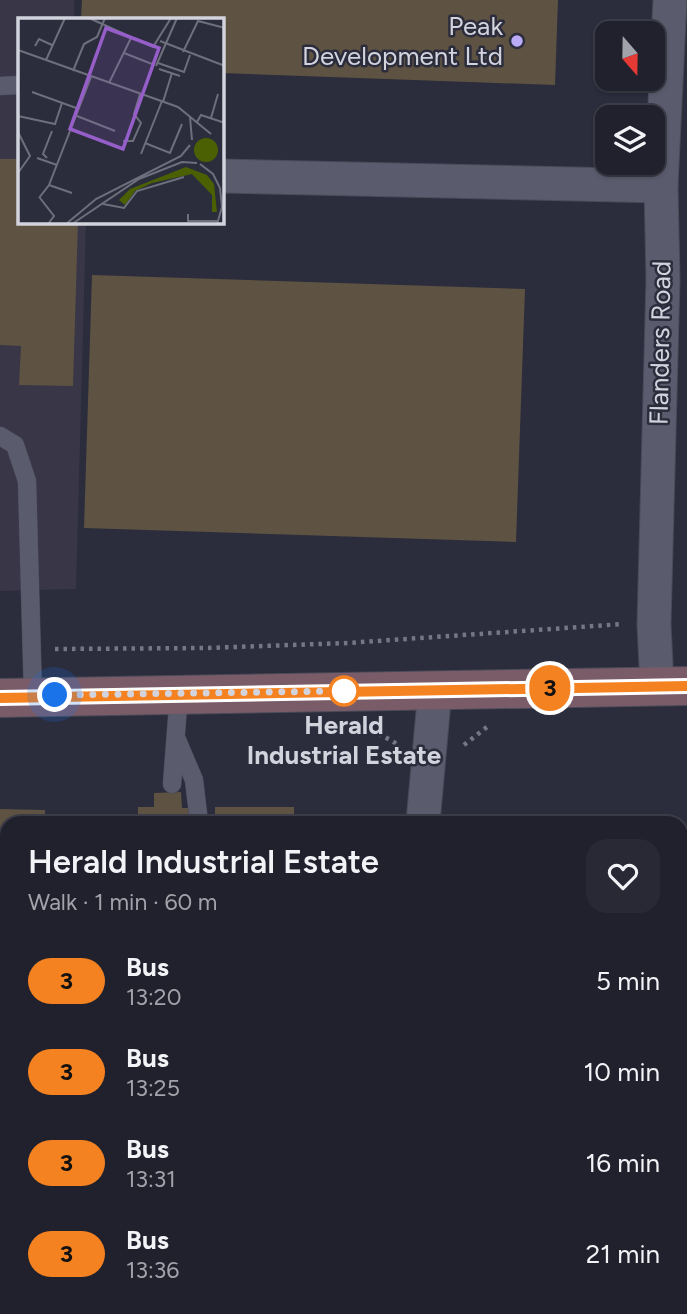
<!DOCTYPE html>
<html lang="en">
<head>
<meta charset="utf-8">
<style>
	body { margin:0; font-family:Figtree,sans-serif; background:#282935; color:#f1f3f6; height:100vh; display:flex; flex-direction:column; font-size:26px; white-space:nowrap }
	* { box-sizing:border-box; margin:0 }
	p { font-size:23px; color:#a2a3aa }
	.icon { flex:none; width:38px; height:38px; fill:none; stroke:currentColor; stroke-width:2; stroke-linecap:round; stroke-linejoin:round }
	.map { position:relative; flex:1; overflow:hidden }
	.sheet { position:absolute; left:0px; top:816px; width:688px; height:499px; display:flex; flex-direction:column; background:#20212d; border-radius:21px 21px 0 0; box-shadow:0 2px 5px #0004,0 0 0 2px #3d3e49 }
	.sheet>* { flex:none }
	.badge { padding:0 14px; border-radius:23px; font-size:24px; line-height:46px }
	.needle { width:46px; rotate:160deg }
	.controls { position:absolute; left:595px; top:21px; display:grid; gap:14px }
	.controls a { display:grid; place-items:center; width:70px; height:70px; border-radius:14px; background:#20212d; box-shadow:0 2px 5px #0004,0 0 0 2px #3d3e49; font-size:35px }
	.you { position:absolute; width:35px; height:35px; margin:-18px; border:5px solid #fff; border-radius:50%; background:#1a73e8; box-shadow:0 0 0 10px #1a73e833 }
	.map>.badge { position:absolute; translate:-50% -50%; box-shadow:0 0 0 4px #fff }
	.round { display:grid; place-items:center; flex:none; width:74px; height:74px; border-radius:21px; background:#282935 }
	.headline { display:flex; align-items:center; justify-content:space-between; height:119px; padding:0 28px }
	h1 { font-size:33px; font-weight:600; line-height:52px }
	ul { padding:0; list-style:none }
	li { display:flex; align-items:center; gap:21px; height:91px; padding:0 28px }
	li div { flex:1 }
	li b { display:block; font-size:26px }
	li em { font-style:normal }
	li .badge { min-width:77px; font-weight:700; text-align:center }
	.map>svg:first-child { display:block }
	.industrial { fill:#383647 }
	.building { fill:#5e5242 }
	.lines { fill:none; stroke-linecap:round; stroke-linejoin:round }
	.lane-casing { stroke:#494957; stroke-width:19 }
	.street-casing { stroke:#494957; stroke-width:35 }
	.secondary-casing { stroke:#494957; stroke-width:40 }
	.path { stroke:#767784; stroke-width:4.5; stroke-dasharray:3.5 5; stroke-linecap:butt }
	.lane { stroke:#5a5b6d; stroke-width:18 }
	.street { stroke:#5a5b6d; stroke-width:33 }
	.secondary { stroke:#7a5c69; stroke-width:38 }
	.line-casing { stroke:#fff; stroke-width:16 }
	.line { stroke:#f58220; stroke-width:10 }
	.walk { stroke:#d2d3dd; stroke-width:7; stroke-dasharray:0 12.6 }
	.poi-dot { fill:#bbaaf6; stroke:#2b2c3c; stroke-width:2.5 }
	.stop-dot { fill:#fff; stroke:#f58220; stroke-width:3.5 }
	.labels { text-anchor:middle; stroke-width:5; stroke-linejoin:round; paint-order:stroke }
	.poi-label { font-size:26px; fill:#d2d3dd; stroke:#2b2c3c; text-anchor:end }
	.street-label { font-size:26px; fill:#d2d3dd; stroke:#2b2c3c }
	.stop-label { font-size:26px; font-weight:bold; fill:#d2d3dd; stroke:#2b2c3c }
	.inset-road { fill:none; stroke:#6e6f7c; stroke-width:2 }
	.view { fill:#955ec8; fill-opacity:0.15; stroke:#955ec8; stroke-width:3.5 }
	.inset-edge { fill:none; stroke:#d2d3dd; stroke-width:3.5 }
</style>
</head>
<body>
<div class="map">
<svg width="687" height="1314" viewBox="0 0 687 1314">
	<rect width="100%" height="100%" fill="#2b2c3c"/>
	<path class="industrial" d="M0,0H74V19H19V222H86L76,589L0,591Z"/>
	<g class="building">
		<path d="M82,0H558L555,85L222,73V19H81Z"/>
		<path d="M0,159H19V222H78L73,386L19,385L21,346L0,345Z"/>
		<path d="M92,275L525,289L516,542L84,528Z"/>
		<path d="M181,792L182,808H190V822H138V807H154V793Z"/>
		<rect x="215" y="807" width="79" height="15"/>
		<path d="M0,809L45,810V822H7V1042H0Z"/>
		<path d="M453,818L499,820V822H453Z"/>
		<path d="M681,866H687V1050L681,1049Z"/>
		<path d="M0,1126L7,1127V1237H0Z"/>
		<rect x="681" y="1143" width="6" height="107"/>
	</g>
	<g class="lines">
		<g class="lane-casing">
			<g id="lane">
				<path d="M0,86L19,85"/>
				<path d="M0,436L15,445L27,481L33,696"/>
				<path d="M177,740L194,780L199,822"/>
				<path d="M172,784L179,693"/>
				<path d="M230,1314V1307"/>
			</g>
		</g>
		<g class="street-casing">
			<g id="street">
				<path d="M222,176L661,186"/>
				<path d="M657,686L654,624L663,279L661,186L670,0"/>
				<path d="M423,822L435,690"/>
				<path d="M391,1307L474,1314"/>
				<path d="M58,1314L65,1307"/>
			</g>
		</g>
		<g class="secondary-casing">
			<path id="secondary" d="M0,698L687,686"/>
		</g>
		<g class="path">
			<path d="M55,649L206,648L348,643L623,624"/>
			<path d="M371,729L397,744"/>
			<path d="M464,745L487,727"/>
		</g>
		<use href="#lane" class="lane"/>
		<use href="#street" class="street"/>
		<use href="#secondary" class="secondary"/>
	</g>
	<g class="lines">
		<g class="line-casing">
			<path id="line" d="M0,698L687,686"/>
		</g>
		<use href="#line" class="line"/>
		<path class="walk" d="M55,695L344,691"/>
	</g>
	<circle class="poi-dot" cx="517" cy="41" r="7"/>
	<circle class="stop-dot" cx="344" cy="691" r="14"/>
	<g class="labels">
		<g class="poi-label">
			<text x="503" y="35">Peak<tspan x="503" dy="30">Development Ltd</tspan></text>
		</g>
		<g class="street-label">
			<text transform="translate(660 343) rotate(-89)" y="9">Flanders Road</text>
		</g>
		<g class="stop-label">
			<text x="344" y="734">Herald<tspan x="344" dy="30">Industrial Estate</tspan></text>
		</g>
	</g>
	<g transform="translate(18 18)">
		<rect width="206" height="206" fill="#2b2c3c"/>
		<path d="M176 132a12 12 0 1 1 24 0a12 12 0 1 1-24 0ZM168,149L189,157L196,166L199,194H194V177L174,156L134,165L117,173L107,187L101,182L112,171Z" fill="#4b6002"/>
		<path class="inset-road" d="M71,0L135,29L153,0M142,23L207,48M17,28L21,21L34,27M0,32L160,89L193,116M165,34L180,3L207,10M106,35L134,46M28,42L47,0M140,45L166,54L172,37M138,48L159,0M141,51L162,58M55,53L66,26L79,19L87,0M91,65L113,20M14,74L61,91M145,84L154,55M0,98L37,106L44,85M59,98L97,113M172,99L174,122M193,100L200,76M179,104L183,97L207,105M0,114L12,138L0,155M105,123H115L123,105L116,96L122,76M127,125L152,135L164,106M123,136L144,83M19,140L39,147M29,140L25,136L34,113M182,146L195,156L202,170L204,189L199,206M31,167L54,175M21,180L31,167L73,59M22,180L36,198L30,206M85,186L106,190L119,173L166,159M170,196V203H201M48,206L78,181L163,138L172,127M54,206L121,161L164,144L179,145"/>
		<path class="view" d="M88,10L141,30L105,131L52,111Z"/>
		<rect width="206" height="206" class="inset-edge"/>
	</g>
</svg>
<div class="controls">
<a><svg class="needle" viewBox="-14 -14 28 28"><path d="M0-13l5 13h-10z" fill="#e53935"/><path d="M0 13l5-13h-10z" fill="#a2a3aa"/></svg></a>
<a><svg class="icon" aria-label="layers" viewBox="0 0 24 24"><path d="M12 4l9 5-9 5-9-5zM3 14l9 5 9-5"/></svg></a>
</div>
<div class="you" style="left:55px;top:695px"></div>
<b class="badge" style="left:550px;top:688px;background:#f58220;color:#111">3</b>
<section class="sheet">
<div class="headline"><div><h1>Herald Industrial Estate</h1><p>Walk · 1 min · 60 m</p></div><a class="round"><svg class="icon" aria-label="heart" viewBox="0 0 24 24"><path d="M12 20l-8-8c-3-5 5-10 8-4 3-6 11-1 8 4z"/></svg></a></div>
<ul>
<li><span class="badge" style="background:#f58220;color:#111">3</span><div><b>Bus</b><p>13:20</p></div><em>5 min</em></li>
<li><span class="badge" style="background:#f58220;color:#111">3</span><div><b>Bus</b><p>13:25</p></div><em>10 min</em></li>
<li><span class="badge" style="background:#f58220;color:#111">3</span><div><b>Bus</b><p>13:31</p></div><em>16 min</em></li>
<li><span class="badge" style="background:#f58220;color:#111">3</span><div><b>Bus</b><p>13:36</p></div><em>21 min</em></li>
</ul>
</section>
</div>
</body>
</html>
